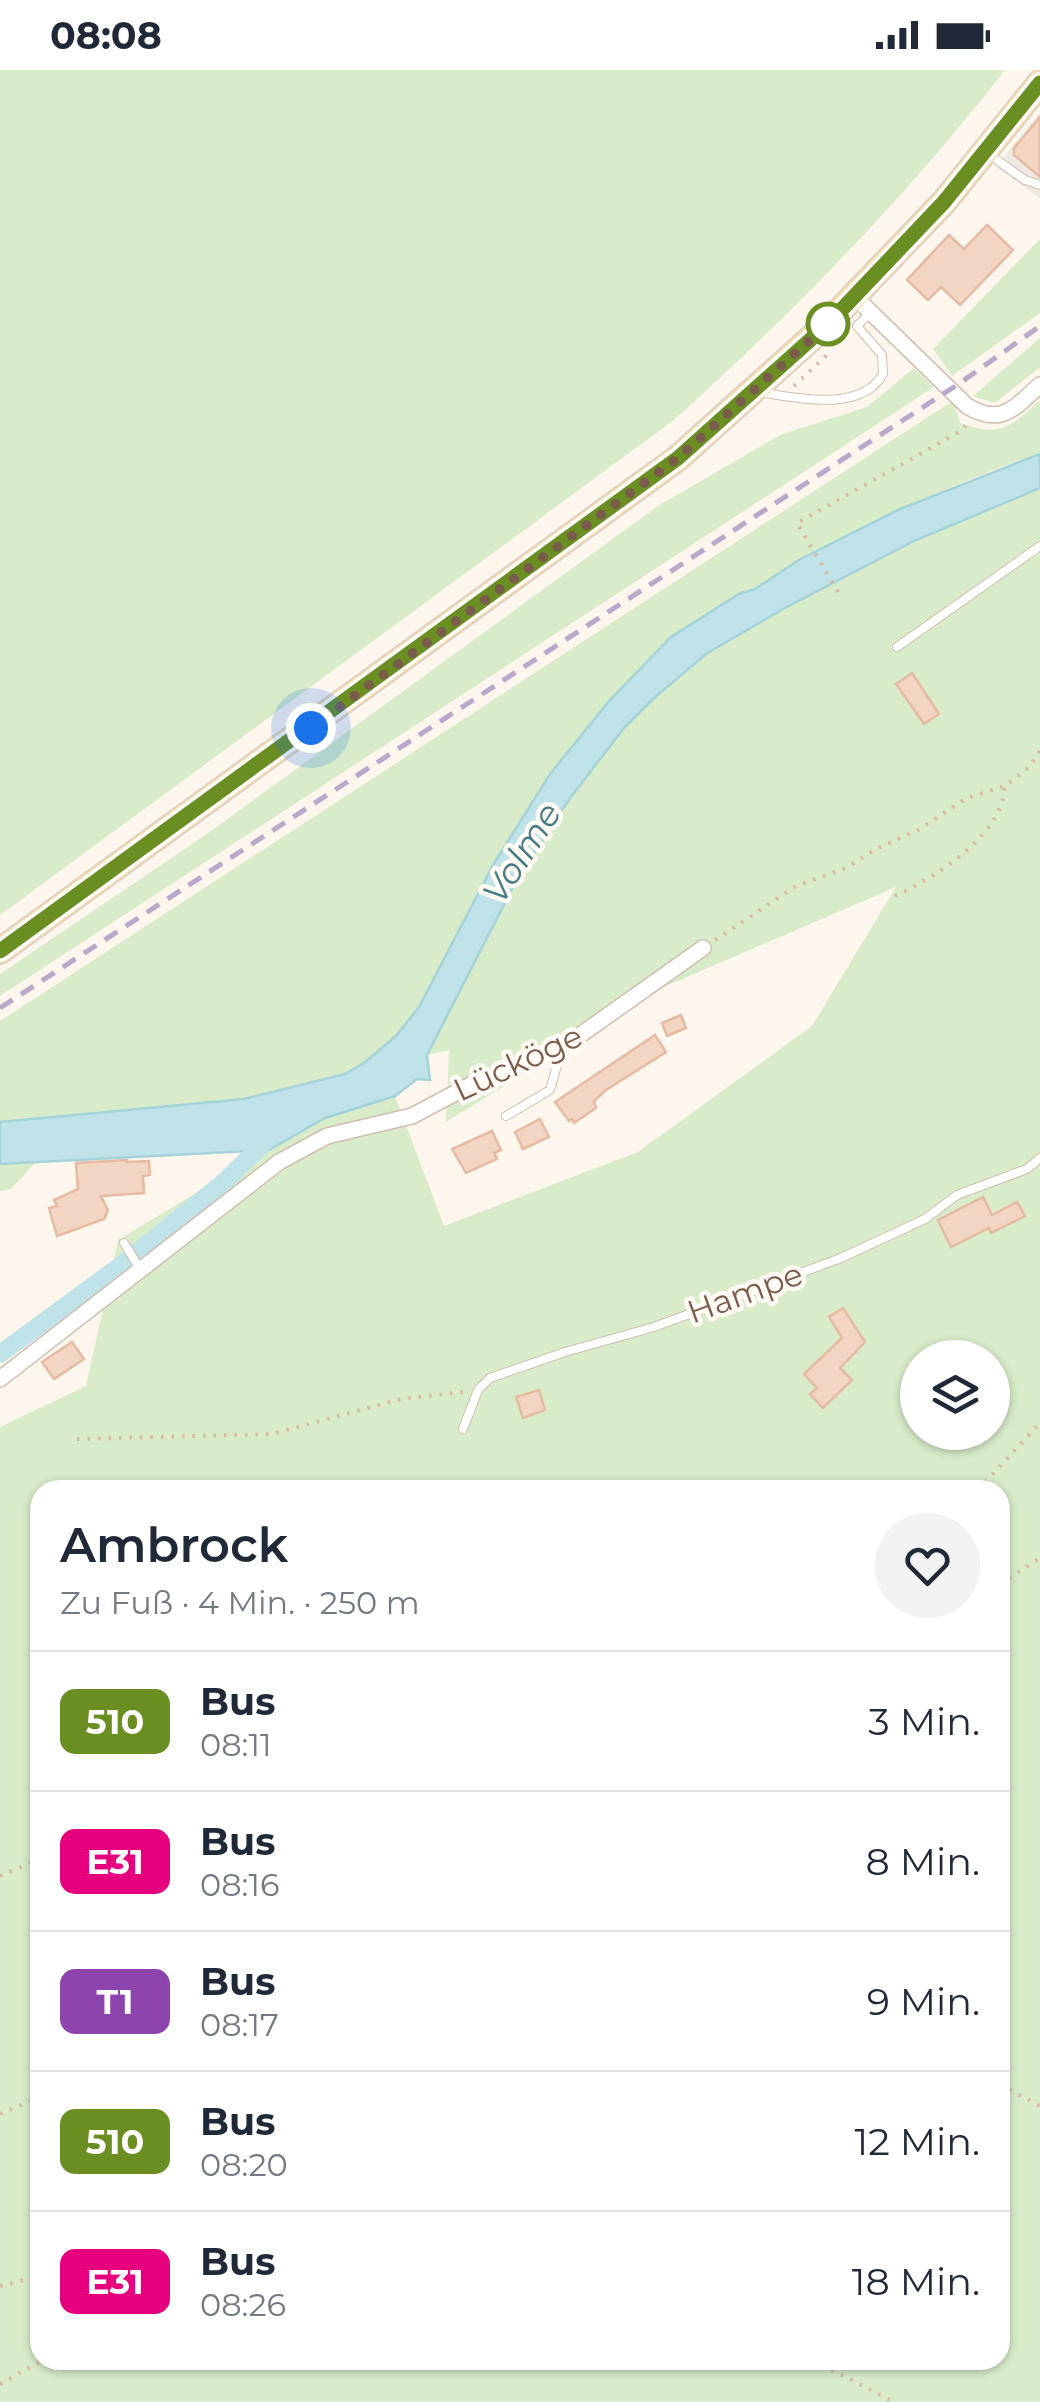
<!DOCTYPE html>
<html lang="de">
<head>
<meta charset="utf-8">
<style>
	body { margin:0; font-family:Montserrat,sans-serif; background:#f2f2f3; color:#1f2937; height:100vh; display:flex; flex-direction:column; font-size:38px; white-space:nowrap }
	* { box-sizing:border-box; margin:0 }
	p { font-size:32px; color:#747a83 }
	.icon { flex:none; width:55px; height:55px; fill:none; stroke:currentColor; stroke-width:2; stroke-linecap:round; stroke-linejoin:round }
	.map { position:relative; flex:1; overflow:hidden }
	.side { position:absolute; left:30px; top:1410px; width:980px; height:890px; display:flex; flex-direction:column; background:#fff; border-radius:30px; box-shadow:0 2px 8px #0004 }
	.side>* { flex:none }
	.badge { padding:0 20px; border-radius:15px; font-size:35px; line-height:65px }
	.fabs { position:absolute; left:900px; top:1270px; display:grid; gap:20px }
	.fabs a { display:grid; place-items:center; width:110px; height:110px; border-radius:50%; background:#fff; box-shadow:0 2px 8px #0004; font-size:50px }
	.you { position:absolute; width:50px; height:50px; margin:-25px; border:8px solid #fff; border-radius:50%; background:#1a73e8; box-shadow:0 0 0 15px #1a73e833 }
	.map>.badge { position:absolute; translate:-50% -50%; box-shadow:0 0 0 5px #fff }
	.round { display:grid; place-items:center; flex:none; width:105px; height:105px; border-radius:52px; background:#f2f2f3 }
	.headline { display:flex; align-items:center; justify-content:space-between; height:170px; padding:0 30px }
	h1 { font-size:48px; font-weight:600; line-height:75px }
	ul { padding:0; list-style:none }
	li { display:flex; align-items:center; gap:30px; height:140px; padding:0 30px; border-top:2px solid #e0e1e3 }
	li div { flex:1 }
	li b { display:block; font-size:38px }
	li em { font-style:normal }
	li .badge { min-width:110px; font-weight:700; text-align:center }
	.status { display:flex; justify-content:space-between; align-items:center; height:70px; padding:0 50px; background:#fff; direction:ltr }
	.status svg { height:28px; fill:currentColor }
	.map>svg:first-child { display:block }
	.industrial { fill:#efe9e4 }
	.green { fill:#d8ecc9; fill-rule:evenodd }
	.water { fill:#bfe3e8; stroke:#a5d3da; stroke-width:2.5 }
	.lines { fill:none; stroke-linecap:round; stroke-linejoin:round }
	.canal { stroke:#bfe3e8; stroke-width:18 }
	.building { fill:#f3d5c3; stroke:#e6bba3; stroke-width:2.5 }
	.lane-casing { stroke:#d1beb0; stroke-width:10 }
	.street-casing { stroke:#d1beb0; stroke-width:18 }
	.primary-casing { stroke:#dad1cd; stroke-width:28 }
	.path { stroke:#d9b8a5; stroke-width:4; stroke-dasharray:2.5 8; stroke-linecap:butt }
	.lane { stroke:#fff; stroke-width:8 }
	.street { stroke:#fff; stroke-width:15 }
	.primary { stroke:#fbd9a5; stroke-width:25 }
	.rail { stroke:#b9a8c9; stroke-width:5; stroke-dasharray:15 10; stroke-linecap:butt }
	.line-casing { stroke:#fff; stroke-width:22 }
	.line { stroke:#6b8e23; stroke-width:15 }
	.walk { stroke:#7a5c4d; stroke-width:10; stroke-dasharray:0 18 }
	.stop-dot { fill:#fff; stroke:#6b8e23; stroke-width:5 }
	.labels { text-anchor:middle; stroke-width:9; stroke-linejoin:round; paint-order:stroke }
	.street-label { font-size:32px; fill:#7a5c4d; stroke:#fffaf3 }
	.water-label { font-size:35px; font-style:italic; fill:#437c86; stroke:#fffaf3 }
</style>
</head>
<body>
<div class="status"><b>08:08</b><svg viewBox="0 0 49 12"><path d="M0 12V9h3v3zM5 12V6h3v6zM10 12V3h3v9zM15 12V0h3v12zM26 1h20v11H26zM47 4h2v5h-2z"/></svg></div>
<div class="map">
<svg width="1040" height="2332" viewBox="0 0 1040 2332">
	<rect width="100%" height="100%" fill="#fdf6ec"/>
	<path class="industrial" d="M1040,42V128L996,97Z"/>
	<g class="green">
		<path d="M0,0H1005C906,127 794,242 674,350L0,845Z"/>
		<path d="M1040,169V243L952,306L933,279Z"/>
		<path d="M1040,268V297L995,333L973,326Z"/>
		<path d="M914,298L934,317L0,926V904L204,766L658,436L780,365L867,337Z"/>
		<path d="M1040,330V384C964,408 891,444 820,479C792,493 768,515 739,524L609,631L550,704L493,795L419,937L396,966L364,993L345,1004L244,1029L0,1052V951L951,332L956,338L960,353C1001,367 1009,358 1040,330Z"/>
		<path d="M1040,417V2332H0V1357L86,1316L118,1170L292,1065L325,1048L395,1026L444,1156L638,1082L812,956L896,817L666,916L446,1052L449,980L427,985C493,848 577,671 707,583C809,514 927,466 1040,417ZM918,1288H992V1362H918ZM40,1420H1000V2290H40Z"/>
		<path d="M35,1093L11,1119L0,1121V1094Z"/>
	</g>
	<path class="water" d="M1040,384V418L914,471L783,539L706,584L654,628L624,658L570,728L515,813L427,985L430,1010L417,1009L395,1026L325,1048L255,1088L249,1081L0,1094V1052L244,1029L345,1004L364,993L396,966L419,937L493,795L550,704L609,631L671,567L739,524L755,519L799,490L898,440Z"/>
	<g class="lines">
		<path class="canal" d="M0,1284L120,1196L224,1112L266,1071"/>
	</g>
	<g class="building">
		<path d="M1040,47V107L1014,85V78Z"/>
		<path d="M987,155L1013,180L960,235L941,217L928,230L907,210L949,165L964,179Z"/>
		<path d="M912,603L939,644L924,654L896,614Z"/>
		<path d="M681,945L686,958L667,966L662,953Z"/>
		<path d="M655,965L666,982L606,1020L594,1031L596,1038L574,1053L572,1049L569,1051L555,1032Z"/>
		<path d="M540,1049L549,1067L523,1079L515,1062Z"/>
		<path d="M492,1061L501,1080L494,1083L497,1089L466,1103L452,1079Z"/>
		<path d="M127,1090V1092L149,1091L150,1105L143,1106L144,1123L101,1126L108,1140L104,1149L57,1166L49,1138L57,1136L54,1130L78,1119L76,1093Z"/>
		<path d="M983,1127L992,1145L1017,1132L1025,1146L991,1163L989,1158L951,1177L938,1150Z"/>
		<path d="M843,1238L865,1272L840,1298L852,1310L823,1338L810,1324L817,1318L804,1304L842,1268L829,1247Z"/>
		<path d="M72,1272L84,1289L54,1309L42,1292Z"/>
		<path d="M539,1320L545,1340L523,1348L516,1327Z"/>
	</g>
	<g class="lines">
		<g class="lane-casing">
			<g id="lane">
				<path d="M990,85L1025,110L1040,115"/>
				<path d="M759,322C796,328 861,343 883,304L882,285L857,256L871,242"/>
				<path d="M897,577L1040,476"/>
				<path d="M506,1046L550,1020L562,978"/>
				<path d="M124,1173L140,1199"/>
				<path d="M463,1359L478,1320L490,1308L565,1282L654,1257L841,1188L925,1149L957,1125L1027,1099L1040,1088"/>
			</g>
		</g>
		<g class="street-casing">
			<g id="street">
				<path d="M854,226L967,336C1002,357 1015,337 1040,315"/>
				<path d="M0,1309L279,1092L327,1066L412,1046L476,1012L562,978L703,878"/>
			</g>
		</g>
		<g class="primary-casing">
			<path id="primary" d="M0,881L678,388L827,254L944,132L1040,13"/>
		</g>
		<g class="path">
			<path d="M794,316L828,284V280"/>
			<path d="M838,522L797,453L961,361L969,352"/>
			<path d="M895,826C936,807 1002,766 1005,716"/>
			<path d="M715,870L796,816L846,798L876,779L918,760L967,728L1005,716L1028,698L1040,681"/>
			<path d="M77,1369L272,1364L401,1329L463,1322"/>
			<path d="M978,1420L1040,1353"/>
			<path d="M1000,1514L1040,1488"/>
			<path d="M0,1806L40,1789"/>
			<path d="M1000,2015L1040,2036"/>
			<path d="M0,2044L40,2027"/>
			<path d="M0,2216L40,2206"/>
			<path d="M813,2290L894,2332"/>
			<path d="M0,2314L43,2290"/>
		</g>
		<use href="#lane" class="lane"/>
		<use href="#street" class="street"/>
		<use href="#primary" class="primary"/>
		<path class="rail" d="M0,938L960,313L1040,256"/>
	</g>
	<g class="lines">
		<g class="line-casing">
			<path id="line" d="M0,881L678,388L828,254L944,132L1040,13"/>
		</g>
		<use href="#line" class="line"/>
		<path class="walk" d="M311,658L678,388L828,254"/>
	</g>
	<circle class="stop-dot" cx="828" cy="254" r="20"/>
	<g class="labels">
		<g class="street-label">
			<text transform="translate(518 993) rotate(-25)" y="11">Lücköge</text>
			<text transform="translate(745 1223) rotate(-20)" y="11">Hampe</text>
		</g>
		<g class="water-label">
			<text transform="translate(522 783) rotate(-57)" y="12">Volme</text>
		</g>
	</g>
</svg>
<div class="fabs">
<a><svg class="icon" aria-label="layers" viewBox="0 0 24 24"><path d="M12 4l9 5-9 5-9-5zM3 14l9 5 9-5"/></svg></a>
</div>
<div class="you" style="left:311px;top:658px"></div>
<section class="side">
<div class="headline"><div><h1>Ambrock</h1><p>Zu Fuß · 4 Min. · 250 m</p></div><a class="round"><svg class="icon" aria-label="heart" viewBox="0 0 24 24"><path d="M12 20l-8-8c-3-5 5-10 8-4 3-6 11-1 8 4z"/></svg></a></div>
<ul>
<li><span class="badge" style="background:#6b8e23;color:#fff">510</span><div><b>Bus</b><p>08:11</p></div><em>3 Min.</em></li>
<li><span class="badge" style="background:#e6007e;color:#fff">E31</span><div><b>Bus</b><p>08:16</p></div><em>8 Min.</em></li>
<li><span class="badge" style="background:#8e44ad;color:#fff">T1</span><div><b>Bus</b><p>08:17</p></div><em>9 Min.</em></li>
<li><span class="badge" style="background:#6b8e23;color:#fff">510</span><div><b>Bus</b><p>08:20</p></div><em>12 Min.</em></li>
<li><span class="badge" style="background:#e6007e;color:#fff">E31</span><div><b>Bus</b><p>08:26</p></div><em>18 Min.</em></li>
</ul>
</section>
</div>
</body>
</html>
